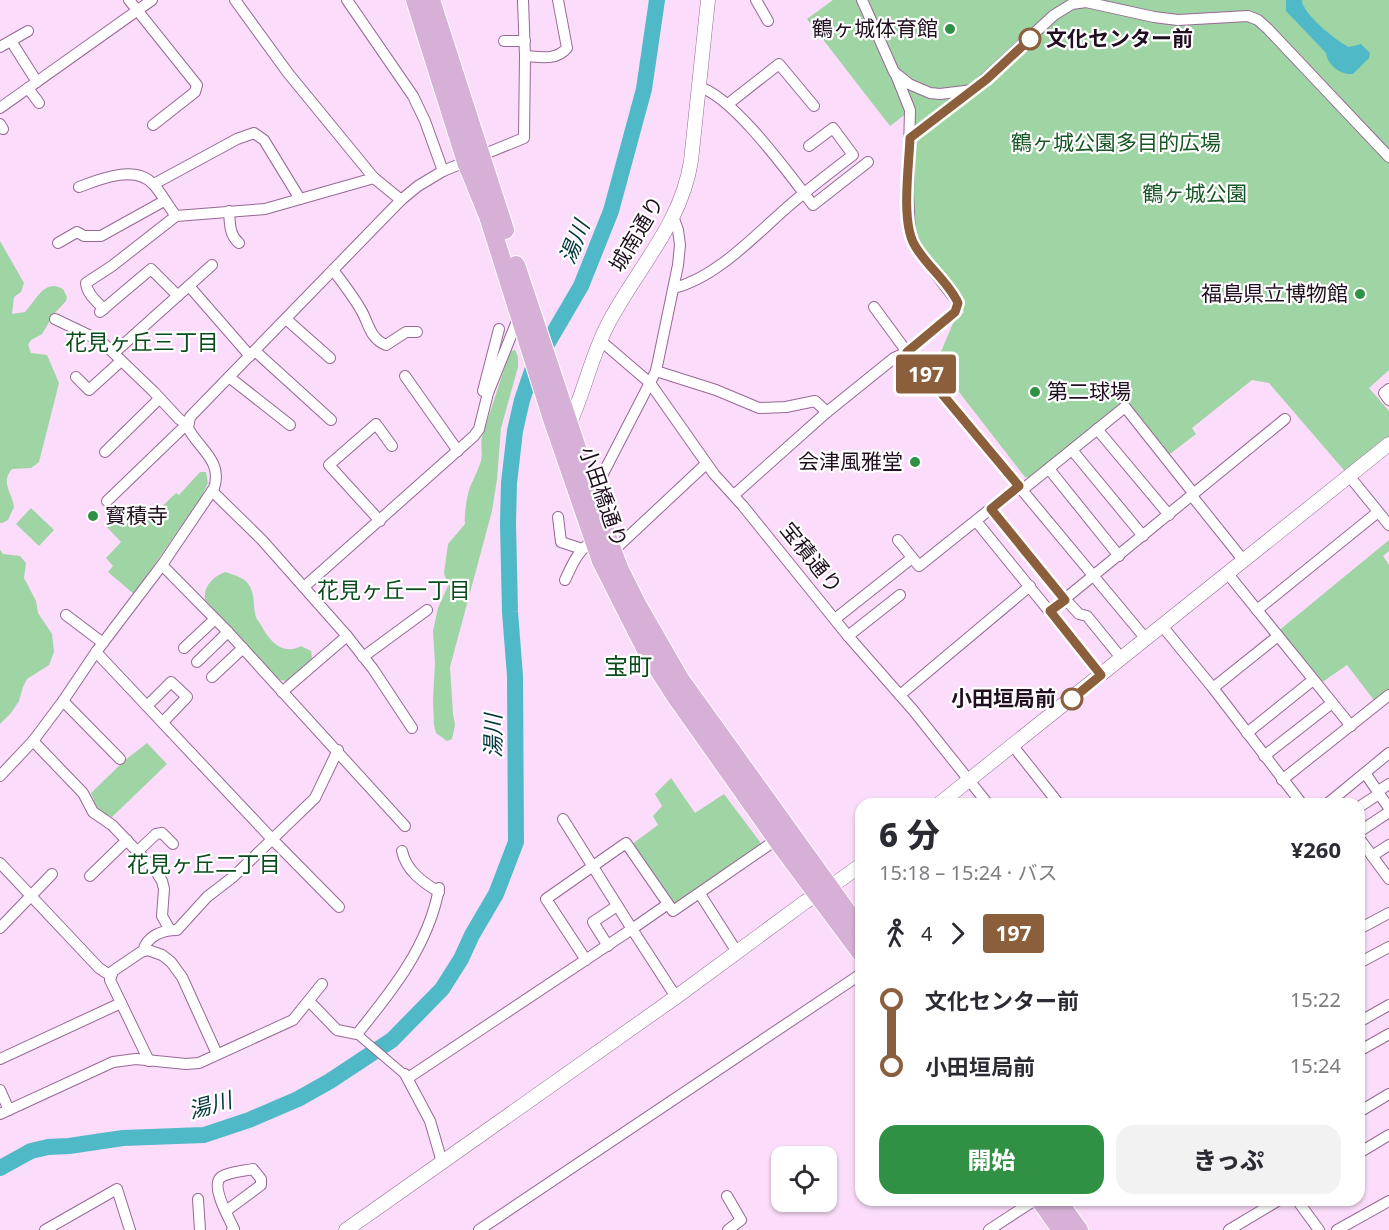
<!DOCTYPE html>
<html lang="ja">
<head>
<meta charset="utf-8">
<style>
	body { margin:0; font-family:"Noto Sans","Noto Sans JP",sans-serif; background:#f2f2f3; color:#2b2b33; height:100vh; display:flex; flex-direction:column; font-size:22px; white-space:nowrap }
	* { box-sizing:border-box; margin:0 }
	p { font-size:20px; color:#7c7c81 }
	.icon { flex:none; width:33px; height:33px; fill:none; stroke:currentColor; stroke-width:2; stroke-linecap:round; stroke-linejoin:round }
	.map { position:relative; flex:1; overflow:hidden }
	.sheet { position:absolute; left:855px; top:798px; width:510px; height:408px; display:flex; flex-direction:column; background:#fff; border-radius:18px; box-shadow:0 2px 4px #0004 }
	.sheet>* { flex:none }
	.badge { padding:0 12px; border-radius:4px; font-size:21px; line-height:39px }
	.tools { position:absolute; left:771px; top:1146px; display:grid; gap:12px }
	.tools a { display:grid; place-items:center; width:66px; height:66px; border-radius:12px; background:#fff; box-shadow:0 2px 4px #0004; font-size:30px }
	.map>.badge { position:absolute; translate:-50% -50%; box-shadow:0 0 0 3px #fff }
	.legs { display:flex; align-items:center; gap:9px; height:66px; padding:0 24px; font-size:20px }
	.legs p { margin-inline-start:auto }
	.head { display:flex; align-items:center; justify-content:space-between; height:102px; padding:0 24px }
	h1 { font-size:33px; font-weight:800; line-height:45px }
	.action { display:flex; gap:12px; margin-top:auto; padding:12px 24px }
	.action a { flex:1; height:69px; border-radius:18px; background:#309043; color:#fff; font-size:24px; font-weight:800; line-height:69px; text-align:center }
	.action a+a { background:#f2f2f3; color:#2b2b33 }
	ul { padding:0 24px; list-style:none }
	li { display:flex; align-items:center; gap:21px; height:66px; font-size:22px }
	li i { display:grid; place-items:center; width:9px; height:100%; margin:0 8px; background:currentColor }
	li i::after { content:''; width:15px; height:15px; margin:-8px; border:4px solid; border-radius:50%; background:#fff }
	li p { margin-inline-start:auto }
	li:first-child i { background:linear-gradient(#0000 50%,currentColor 0) }
	li:last-child i { background:linear-gradient(currentColor 50%,#0000 0) }
	.map>svg:first-child { display:block }
	.green { fill:#9fd4a4 }
	.water { fill:#4fb9c7 }
	.lines { fill:none; stroke-linecap:round; stroke-linejoin:round }
	.river { stroke:#4fb9c7; stroke-width:16 }
	.pedestrian-casing { stroke:#976896; stroke-width:10 }
	.minor-casing { stroke:#976896; stroke-width:12 }
	.tertiary-casing { stroke:#976896; stroke-width:15 }
	.primary-casing { stroke:#fff; stroke-width:20 }
	.pedestrian { stroke:#fff; stroke-width:8 }
	.minor { stroke:#fff; stroke-width:10 }
	.tertiary { stroke:#fff; stroke-width:14 }
	.primary { stroke:#d6b0d6; stroke-width:18 }
	.line-1-casing { stroke:#fff; stroke-width:14 }
	.line-1 { stroke:#8b5e3c; stroke-width:9 }
	.poi-dot { fill:#309043; stroke:#fff; stroke-width:2 }
	.stop-1-dot { fill:#fff; stroke:#8b5e3c; stroke-width:3 }
	.labels { text-anchor:middle; stroke-width:4.5; stroke-linejoin:round; paint-order:stroke }
	.poi-label { font-size:21px; fill:#210f21; stroke:#fff; text-anchor:end }
	.stop-label { font-size:21px; font-weight:bold; fill:#210f21; stroke:#fff; text-anchor:start }
	.park-label { font-size:21px; fill:#165624; stroke:#fff }
	.street-label { font-size:21px; fill:#210f21; stroke:#fff }
	.water-label { font-size:22px; font-style:italic; fill:#02373d; stroke:#fff }
	.neighbourhood-label { font-size:22px; fill:#0b4c1c; stroke:#fff }
	.quarter-label { font-size:24px; fill:#0b4c1c; stroke:#fff }
</style>
</head>
<body>
<div class="map">
<svg width="1389" height="1230" viewBox="0 0 1389 1230">
	<rect width="100%" height="100%" fill="#fbdcfa"/>
	<g class="green">
		<path d="M833,0H1389V370L1369,388L1389,411V443L1349,476L1269,383L1252,380L1192,428L1196,434L1166,457L1124,405L1032,479L1025,477L938,365L937,361L954,321L964,312L946,292L911,244L907,113L890,126L807,19Z"/>
		<path d="M0,241L24,283L21,292L14,297L12,314L25,312C36,300 45,278 63,289L67,297L66,301L54,314L42,334L31,340L28,345L31,353L47,355L59,383L39,462L31,468L12,469C0,482 12,492 14,507L8,520L2,523H0Z"/>
		<path d="M515,350L518,357V367L501,428L497,479L492,511L450,667L453,714L455,725L452,739L447,741L436,733L434,725L433,700L435,663L433,631L438,608L448,586L444,573L448,544L465,524C464,515 467,495 470,487C474,478 478,470 481,461C483,453 480,445 482,437L510,351Z"/>
		<path d="M200,472H206L208,483L202,496L134,594L108,572L113,566L106,558L121,542L105,525L122,509L133,518L138,514L146,522L176,493L179,495Z"/>
		<path d="M31,508L54,530L39,546L16,524Z"/>
		<path d="M1389,540V551L1383,556L1389,565V694L1377,704L1347,665L1318,685L1277,632Z"/>
		<path d="M0,550L3,554L20,556L26,563L24,578L36,601L38,613L52,634L54,652L49,665L27,679L23,687L19,701L11,713L0,724Z"/>
		<path d="M225,572C234,575 244,577 249,585C255,594 253,604 255,613C255,618 259,621 261,625C269,641 283,656 301,646L311,651L312,658L298,674L287,681L279,680L205,600C203,586 213,577 225,572Z"/>
		<path d="M147,743L167,764L112,817L98,811L91,793L124,761Z"/>
		<path d="M671,778L695,813L724,794L763,846L674,907L631,845L658,825L653,816L662,806L655,794Z"/>
	</g>
	<path class="water" d="M1286,0H1302C1301,12 1337,42 1349,47L1361,44L1370,53L1369,58L1353,74C1341,75 1328,66 1326,53L1286,11Z"/>
	<g class="lines">
		<path class="river" d="M0,1168L31,1151L48,1147L69,1146L123,1138L204,1135L249,1120L298,1099L330,1081L392,1040L442,989L461,959L472,935L496,894L516,842L515,676L510,612L508,523L509,483L515,431L522,400L533,368L581,286L611,211L644,89L657,0"/>
		<g class="pedestrian-casing">
			<path id="pedestrian" d="M357,1034L404,1074"/>
		</g>
		<g class="minor-casing">
			<g id="minor">
				<path d="M129,0L197,85L195,92L153,125"/>
				<path d="M235,0L288,73L374,178"/>
				<path d="M347,0L413,96L425,121L443,171"/>
				<path d="M756,0L768,21"/>
				<path d="M862,0L894,72L909,84L930,93L940,94L973,90L1054,15L1072,4L1086,2L1154,17L1178,20L1248,16L1258,20L1268,29L1389,157"/>
				<path d="M11,41L37,82"/>
				<path d="M504,41H525"/>
				<path d="M0,47L28,31"/>
				<path d="M525,56C540,57 556,61 567,48L558,0"/>
				<path d="M699,87C733,96 790,175 813,205L868,162"/>
				<path d="M28,88L39,103"/>
				<path d="M728,104L779,64L814,106"/>
				<path d="M0,108L152,0"/>
				<path d="M0,124L3,129"/>
				<path d="M910,138L970,92"/>
				<path d="M154,184L237,139L254,133L264,140L300,199"/>
				<path d="M79,187C100,179 136,164 154,185C162,194 168,206 176,216L265,209L374,178L401,200"/>
				<path d="M229,211C230,223 229,235 239,243"/>
				<path d="M58,243L77,232L84,236H101L164,201"/>
				<path d="M333,270C343,283 353,296 361,310C369,323 369,338 386,345L406,332H417"/>
				<path d="M189,286L250,356"/>
				<path d="M674,288C718,277 757,233 791,204C811,187 832,171 853,155L833,128L809,146"/>
				<path d="M874,307L907,352L955,312L958,303L919,252L910,234L908,193L910,110L896,75"/>
				<path d="M104,309C96,301 87,294 86,283L112,266L176,216"/>
				<path d="M100,312L151,269L178,296"/>
				<path d="M55,319L101,341L154,392L179,419L187,424L107,501"/>
				<path d="M286,319L330,358"/>
				<path d="M601,341L650,383L714,474L743,506L848,636L913,710L988,804"/>
				<path d="M255,351L331,420"/>
				<path d="M114,353L212,265"/>
				<path d="M656,371L716,390L759,408L786,407L815,401L827,412"/>
				<path d="M405,376L458,451"/>
				<path d="M76,377L89,390L121,361"/>
				<path d="M229,377L290,425"/>
				<path d="M1389,389L1384,393L1389,400"/>
				<path d="M483,391L499,329"/>
				<path d="M1097,429L1169,515"/>
				<path d="M1072,450L1143,536"/>
				<path d="M105,452L159,399"/>
				<path d="M1049,469L1119,556"/>
				<path d="M1350,477L1389,525"/>
				<path d="M1022,490L1125,407L1194,494"/>
				<path d="M212,491L262,540L347,636L373,669L412,728"/>
				<path d="M592,495L656,371L678,265L680,245L678,230L674,219"/>
				<path d="M734,495L827,412L894,358L907,352L1146,639"/>
				<path d="M1192,496L1244,561"/>
				<path d="M991,509L1065,599L1079,614L1087,616L1122,659"/>
				<path d="M558,517L561,542L582,549"/>
				<path d="M380,521L329,465L376,424L392,446"/>
				<path d="M976,521L1101,675"/>
				<path d="M898,540L919,566L1019,486"/>
				<path d="M613,551L706,464"/>
				<path d="M162,565L228,632L405,826"/>
				<path d="M1228,574L1351,726"/>
				<path d="M565,580C573,563 578,550 594,540"/>
				<path d="M304,587L474,436L479,429L488,393L519,316"/>
				<path d="M1257,610L1378,512"/>
				<path d="M1050,611L1285,419"/>
				<path d="M66,615L103,643"/>
				<path d="M835,619L912,558"/>
				<path d="M1163,627L1213,688L1302,804"/>
				<path d="M848,636L900,595"/>
				<path d="M184,648L215,619"/>
				<path d="M96,652L272,839L339,907"/>
				<path d="M363,657L427,610"/>
				<path d="M197,662L228,632"/>
				<path d="M212,677L243,648"/>
				<path d="M1213,688L1278,636"/>
				<path d="M282,692L347,636"/>
				<path d="M900,695L1030,586"/>
				<path d="M63,701L120,759"/>
				<path d="M147,706L171,682L187,697L163,722"/>
				<path d="M1247,733L1313,680"/>
				<path d="M33,741L83,793L93,812L112,825L155,870L162,881L164,889L162,916L170,930"/>
				<path d="M1013,746L1059,804"/>
				<path d="M1264,756L1332,703"/>
				<path d="M1365,773L1389,808"/>
				<path d="M0,776L33,741L63,701L96,652L162,565L214,488C223,461 199,449 188,428L190,417L401,200L418,186L443,171L524,138L525,56L523,0"/>
				<path d="M1282,780L1389,695"/>
				<path d="M1377,792L1389,784"/>
				<path d="M1327,804L1389,753"/>
				<path d="M1359,807L1379,794"/>
				<path d="M1359,832L1389,812"/>
				<path d="M1359,838L1389,879"/>
				<path d="M138,851L156,834L162,833L173,844"/>
				<path d="M402,851C406,870 422,882 439,892"/>
				<path d="M1372,856L1389,845"/>
				<path d="M0,863L99,968L111,976"/>
				<path d="M90,876L127,840"/>
				<path d="M700,894L737,952"/>
				<path d="M668,904L632,929L676,997"/>
				<path d="M0,928L52,874"/>
				<path d="M1359,929L1389,913"/>
				<path d="M608,946L593,922L617,906"/>
				<path d="M143,951C147,936 162,930 177,930L207,897L233,877L315,798L338,750"/>
				<path d="M586,960L546,899L626,843L673,911L776,840"/>
				<path d="M1359,963L1389,947"/>
				<path d="M309,1001L337,1030L357,1034C392,991 429,945 439,888"/>
				<path d="M1359,1022L1389,1005"/>
				<path d="M1359,1051L1389,1034"/>
				<path d="M0,1059L121,1003"/>
				<path d="M149,1061L110,980L113,971L141,952L148,950L162,955L171,962L182,977L217,1054"/>
				<path d="M405,1074L430,1121L442,1162"/>
				<path d="M408,1078L632,929L563,819"/>
				<path d="M0,1090L9,1110"/>
				<path d="M1359,1112L1389,1094"/>
				<path d="M0,1114L113,1062L136,1059L186,1064L199,1063L293,1020L322,984"/>
				<path d="M1359,1153L1389,1135"/>
				<path d="M727,1196L741,1220L728,1230"/>
				<path d="M198,1199L200,1230"/>
				<path d="M1297,1200L1319,1230"/>
				<path d="M226,1211L261,1185V1179L253,1169C244,1171 229,1172 221,1177C210,1186 229,1218 234,1229L232,1230"/>
				<path d="M45,1230L117,1189L130,1230"/>
				<path d="M479,1230L861,974"/>
				<path d="M989,1230L1035,1200"/>
				<path d="M1229,1230L1279,1200"/>
				<path d="M1337,1230L1389,1201"/>
			</g>
		</g>
		<g class="tertiary-casing">
			<g id="tertiary">
				<path d="M568,427C584,394 591,356 608,324C637,268 681,225 691,161L708,0"/>
				<path d="M939,804L1389,444"/>
				<path d="M346,1230L676,997L805,902L829,888L861,865"/>
			</g>
		</g>
		<g class="primary-casing">
			<g id="primary">
				<path d="M415,0L466,162L488,216L552,419L601,561L647,652L676,697L782,847L861,953"/>
				<path d="M431,0L505,230"/>
				<path d="M516,265L601,520L619,568L638,606L680,679L861,931"/>
				<path d="M1040,1200L1061,1230"/>
				<path d="M1057,1200L1079,1230"/>
			</g>
		</g>
		<use href="#pedestrian" class="pedestrian"/>
		<use href="#minor" class="minor"/>
		<use href="#tertiary" class="tertiary"/>
		<use href="#primary" class="primary"/>
	</g>
	<g class="lines">
		<g class="line-1-casing">
			<path id="line-1" d="M1030,39L987,79L910,138C909,166 901,220 914,244C925,265 948,281 958,303L955,312L907,352L1019,486L991,509L1065,600L1050,611L1101,675L1072,699"/>
		</g>
		<use href="#line-1" class="line-1"/>
	</g>
	<g class="poi-dot">
		<circle cx="950" cy="29" r="6"/>
		<circle cx="1360" cy="294" r="6"/>
		<circle cx="1035" cy="392" r="6"/>
		<circle cx="915" cy="462" r="6"/>
		<circle cx="93" cy="516" r="6"/>
	</g>
	<g class="stop-1-dot">
		<circle cx="1030" cy="39" r="10"/>
		<circle cx="1072" cy="699" r="10"/>
	</g>
	<g class="labels">
		<g class="poi-label">
			<text x="938" y="36">鶴ヶ城体育館</text>
			<text x="1348" y="301">福島県立博物館</text>
			<text x="1047" y="399" text-anchor="start">第二球場</text>
			<text x="903" y="469">会津風雅堂</text>
			<text x="105" y="523" text-anchor="start">寳積寺</text>
		</g>
		<g class="stop-label">
			<text x="1046" y="46">文化センター前</text>
			<text x="1056" y="706" text-anchor="end">小田垣局前</text>
		</g>
		<g class="park-label">
			<text x="1116" y="150">鶴ヶ城公園多目的広場</text>
			<text x="1195" y="201">鶴ヶ城公園</text>
		</g>
		<g class="street-label">
			<text transform="translate(637 234) rotate(-59)" y="7">城南通り</text>
			<text transform="translate(603 497) rotate(71)" y="7">小田橋通り</text>
			<text transform="translate(811 558) rotate(51)" y="7">宝積通り</text>
		</g>
		<g class="water-label">
			<text transform="translate(574 242) rotate(-68)" y="8">湯川</text>
			<text transform="translate(493 736) rotate(-90)" y="8">湯川</text>
			<text transform="translate(210 1105) rotate(-16)" y="8">湯川</text>
		</g>
		<g class="neighbourhood-label">
			<text x="142" y="350">花見ヶ丘三丁目</text>
			<text x="394" y="598">花見ヶ丘一丁目</text>
			<text x="204" y="872">花見ヶ丘二丁目</text>
		</g>
		<g class="quarter-label">
			<text x="628" y="675">宝町</text>
		</g>
	</g>
</svg>
<div class="tools">
<a><svg class="icon" aria-label="locate" viewBox="0 0 24 24"><circle cx="12" cy="12" r="6"/><path d="M12 2v4M12 18v4M2 12h4M18 12h4"/></svg></a>
</div>
<b class="badge" style="left:926px;top:374px;background:#8b5e3c;color:#fff">197</b>
<section class="sheet">
<div class="head"><div><h1>6 分</h1><p>15:18 – 15:24 · バス</p></div><b>¥260</b></div>
<div class="legs"><svg class="icon" aria-label="walk" viewBox="0 0 24 24"><circle cx="13" cy="4" r="2"/><path d="M13 8l-2 6 4 7M11 14l-3 7M7 12l3-4h3l4 4"/></svg>4<svg class="icon" aria-label="forward" viewBox="0 0 24 24"><path d="M9 5l7 7-7 7"/></svg><b class="badge" style="background:#8b5e3c;color:#fff">197</b></div>
<ul>
<li><i style="color:#8b5e3c"></i><b>文化センター前</b><p>15:22</p></li>
<li><i style="color:#8b5e3c"></i><b>小田垣局前</b><p>15:24</p></li>
</ul>
<div class="action"><a>開始</a><a>きっぷ</a></div>
</section>
</div>
</body>
</html>
